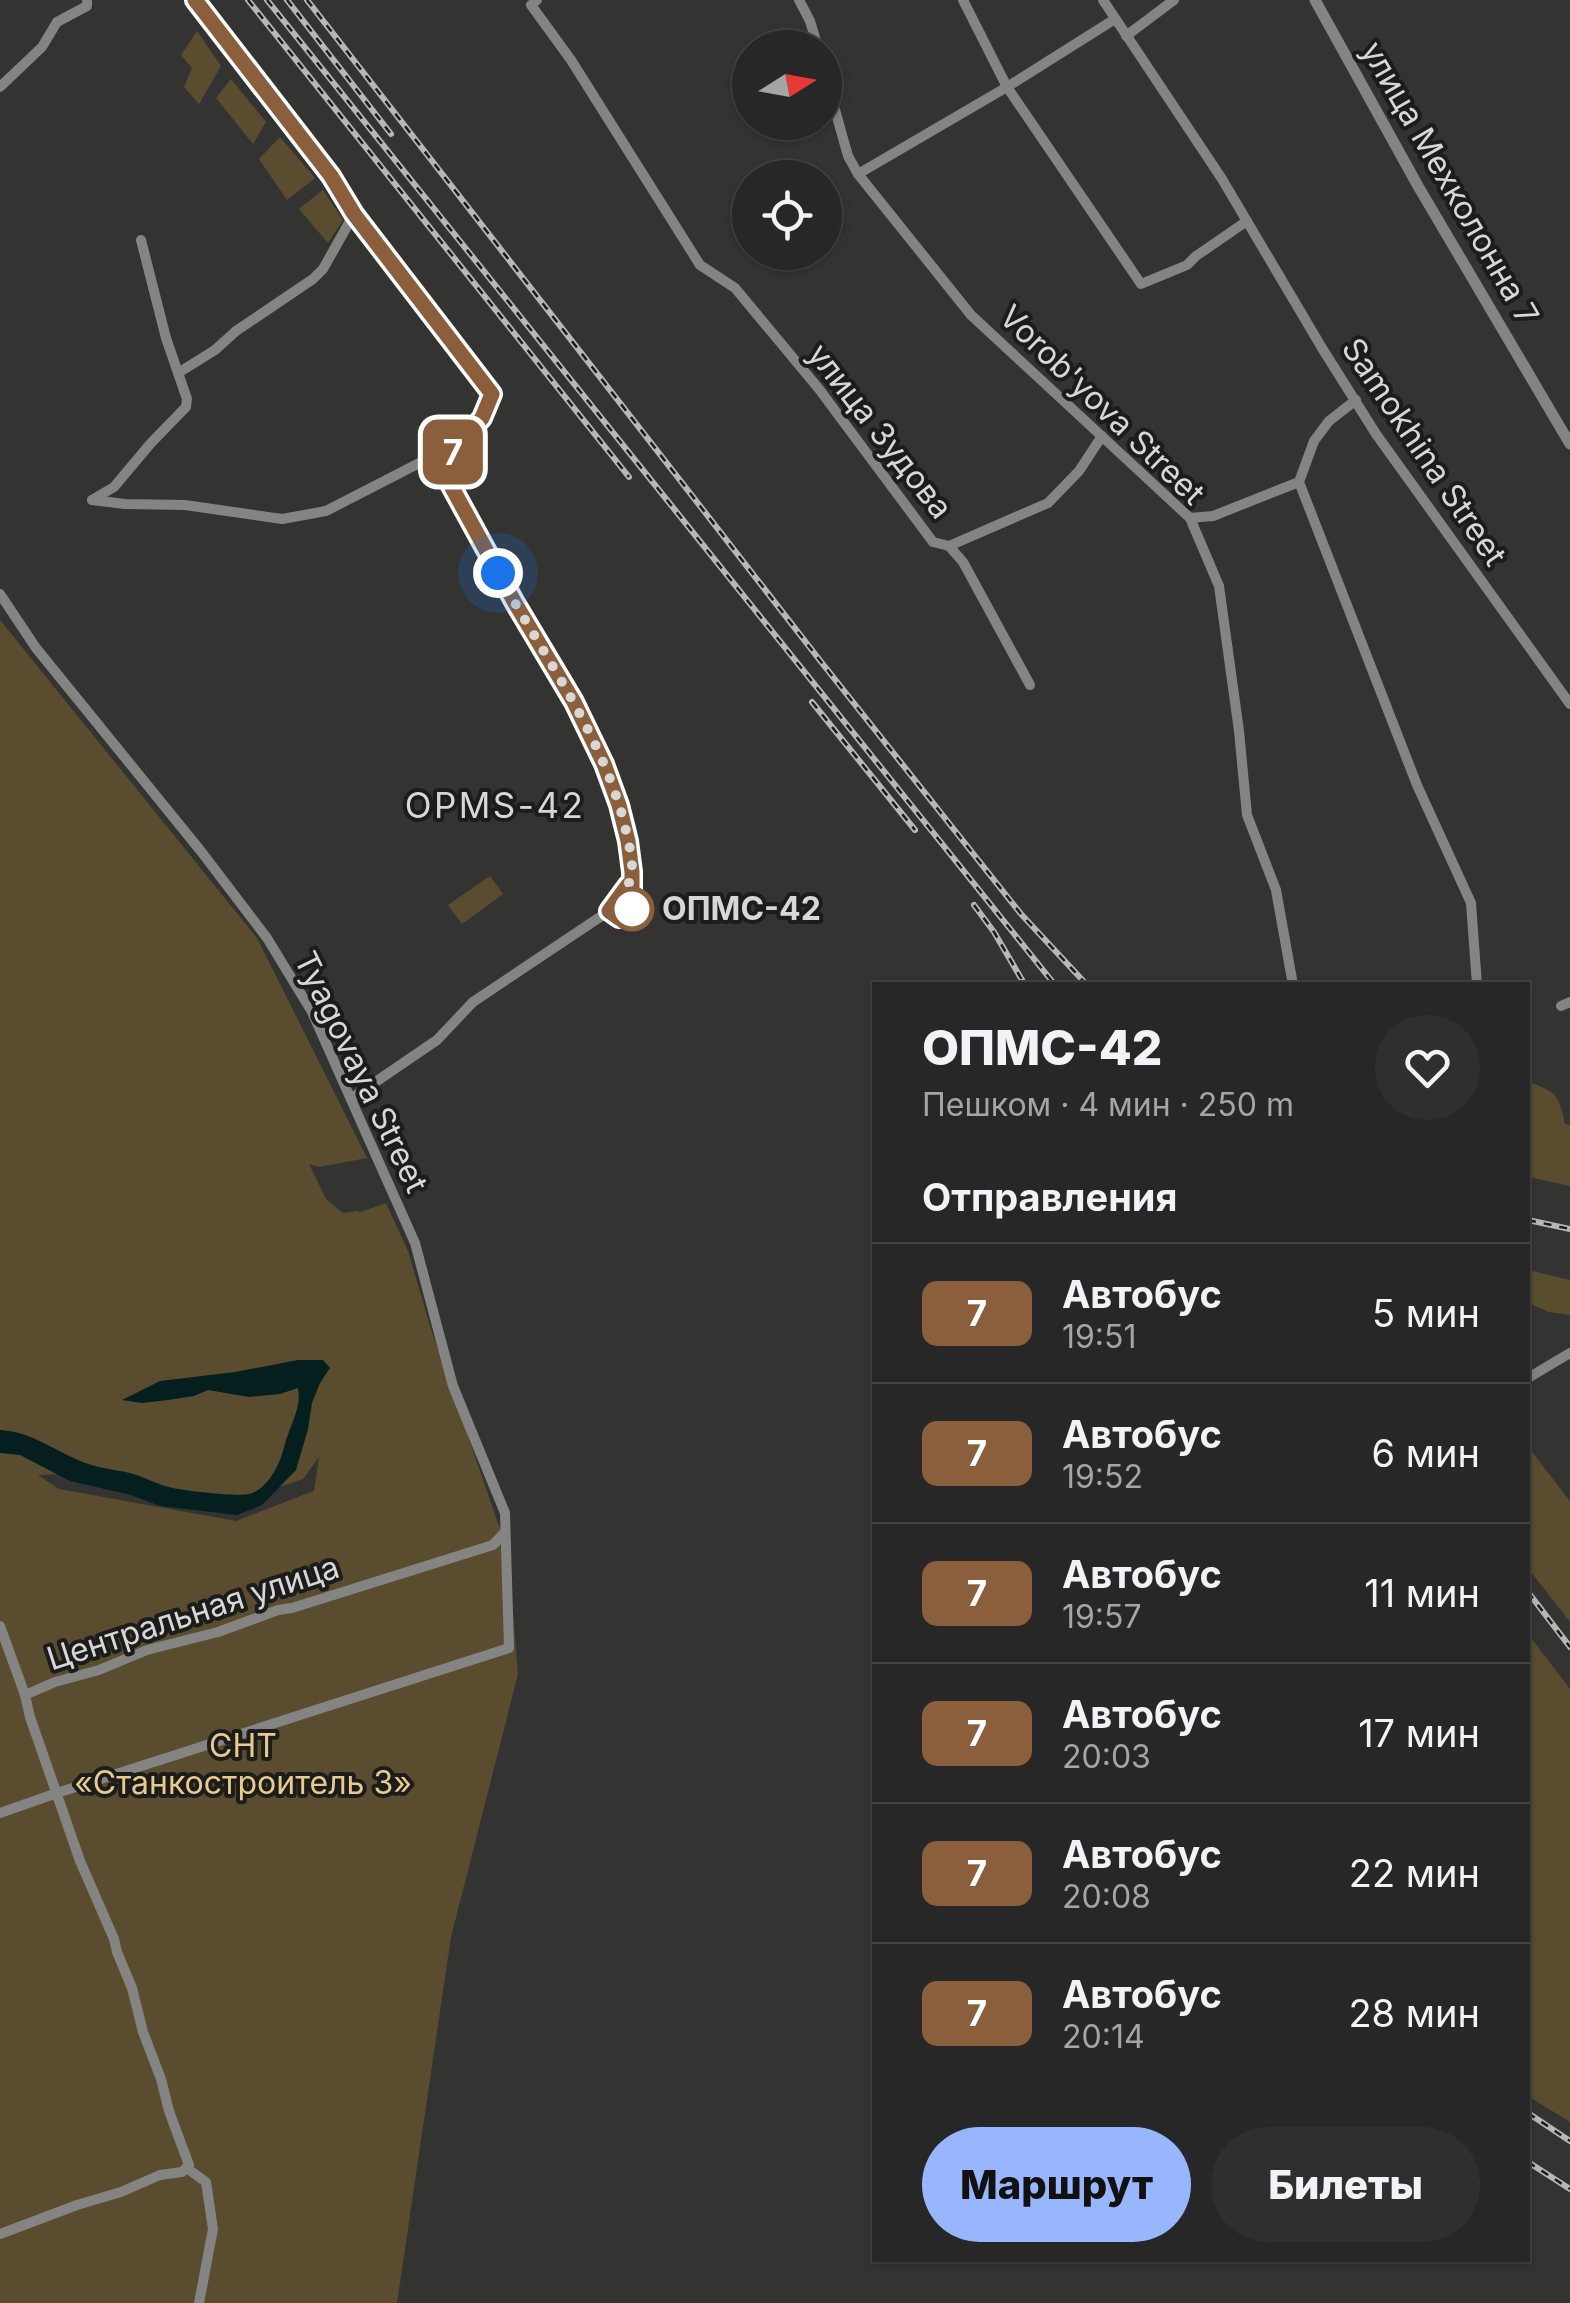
<!DOCTYPE html>
<html lang="ru">
<head>
<meta charset="utf-8">
<style>
	body { margin:0; font-family:Inter,sans-serif; background:#2e2f2e; color:#f1f3f6; height:100vh; display:flex; flex-direction:column; font-size:38px; white-space:nowrap }
	* { box-sizing:border-box; margin:0 }
	p { font-size:32px; color:#a4a5a7 }
	.icon { flex:none; width:55px; height:55px; fill:none; stroke:currentColor; stroke-width:2; stroke-linecap:round; stroke-linejoin:round }
	.map { position:relative; flex:1; overflow:hidden }
	.drawer { position:absolute; left:872px; top:982px; width:658px; height:1280px; display:flex; flex-direction:column; background:#262726; border-radius:0px; box-shadow:0 2px 8px #0004,0 0 0 2px #424443 }
	.drawer>* { flex:none }
	.badge { padding:0 20px; border-radius:15px; font-size:35px; line-height:65px }
	.needle { width:65px; rotate:79deg }
	.tools { position:absolute; left:732px; top:30px; display:grid; gap:20px }
	.tools a { display:grid; place-items:center; width:110px; height:110px; border-radius:50%; background:#262726; box-shadow:0 2px 8px #0004,0 0 0 2px #424443; font-size:50px }
	.you { position:absolute; width:50px; height:50px; margin:-25px; border:8px solid #fff; border-radius:50%; background:#1a73e8; box-shadow:0 0 0 15px #1a73e833 }
	.map>.badge { position:absolute; translate:-50% -50%; box-shadow:0 0 0 5px #fff }
	h2 { padding:0 50px; font-size:38px; line-height:90px }
	.round { display:grid; place-items:center; flex:none; width:105px; height:105px; border-radius:52px; background:#2e2f2e }
	.head { display:flex; align-items:center; justify-content:space-between; height:170px; padding:0 50px }
	h1 { font-size:48px; font-weight:800; line-height:75px }
	.action { display:flex; gap:20px; margin-top:auto; padding:20px 50px }
	.action a { flex:1; height:115px; border-radius:60px; background:#97b6fd; color:#111; font-size:40px; font-weight:800; line-height:115px; text-align:center }
	.action a+a { background:#2e2f2e; color:#f1f3f6 }
	ul { padding:0; list-style:none }
	li { display:flex; align-items:center; gap:30px; height:140px; padding:0 50px; border-top:2px solid #424443 }
	li div { flex:1 }
	li b { display:block; font-size:38px }
	li em { font-style:normal }
	li .badge { min-width:110px; font-weight:700; text-align:center }
	.map>svg:first-child { display:block }
	.green { fill:#5a4d2f; fill-rule:evenodd }
	.water { fill:#041f1d }
	.lines { fill:none; stroke-linecap:round; stroke-linejoin:round }
	.minor { stroke:#848482; stroke-width:10 }
	.tertiary { stroke:#848482; stroke-width:11 }
	.rail-casing { stroke:#b7b8b6; stroke-width:6 }
	.rail { stroke:#1b1c1b; stroke-width:2.5; stroke-dasharray:8; stroke-linecap:butt }
	.line-casing { stroke:#fff; stroke-width:22 }
	.line { stroke:#8b5e3c; stroke-width:15 }
	.walk { stroke:#d7d8d6; stroke-width:10; stroke-dasharray:0 18 }
	.stop-dot { fill:#fff; stroke:#8b5e3c; stroke-width:5 }
	.labels { text-anchor:middle; stroke-width:8; stroke-linejoin:round; paint-order:stroke }
	.street-label { font-size:32px; fill:#d7d8d6; stroke:#1b1c1b }
	.stop-label { font-size:32px; font-weight:bold; fill:#d7d8d6; stroke:#1b1c1b; text-anchor:start }
	.park-label { font-size:32px; fill:#e8ca8d; stroke:#1b1c1b }
	.neighbourhood-label { font-size:35px; letter-spacing:2.5px; fill:#d7d8d6; stroke:#1b1c1b }
</style>
</head>
<body>
<div class="map">
<svg width="1570" height="2303" viewBox="0 0 1570 2303">
	<rect width="100%" height="100%" fill="#333432"/>
	<g class="green">
		<path d="M197,31L221,66L199,104L184,87L192,68L181,55Z"/>
		<path d="M231,79L266,122L253,144L216,98Z"/>
		<path d="M280,137L315,178L287,200L259,159Z"/>
		<path d="M323,190L343,220L328,243L299,209Z"/>
		<path d="M0,620L257,938L367,1158L319,1167L309,1164L326,1199L343,1213L356,1211L360,1212L386,1203L408,1251L431,1329L499,1526L506,1532L518,1674L451,1937L397,2303H0ZM319,1457L314,1491L236,1521L59,1489L38,1475L84,1473L213,1498L244,1499L303,1479Z"/>
		<path d="M490,876L503,894L462,924L448,905Z"/>
		<path d="M1528,1082C1556,1091 1559,1095 1565,1124L1570,1125V1186L1528,1177Z"/>
		<path d="M1528,1270L1570,1280V1315L1549,1312L1528,1303Z"/>
		<path d="M1528,1447L1570,1501V1622L1528,1568Z"/>
		<path d="M1528,1634L1570,1689V2122L1528,2096Z"/>
	</g>
	<path class="water" d="M298,1360H323L330,1368L320,1383L312,1403L308,1429L296,1470L262,1505L237,1515L160,1506L131,1495L70,1481L20,1455L0,1453V1430C29,1431 52,1449 78,1460C95,1468 112,1469 130,1473C145,1477 158,1485 173,1488C187,1491 238,1497 250,1494C268,1488 280,1465 284,1447C289,1427 302,1409 298,1388L280,1394L249,1397L208,1390L194,1396L168,1400L142,1403L122,1400L160,1381L235,1372Z"/>
	<g class="lines">
		<g class="minor">
			<path d="M195,0L331,177L354,214L492,394L482,418L449,457C449,464 449,472 450,480C453,497 475,530 485,547C534,639 598,725 625,827C628,841 634,858 632,872C630,888 619,900 609,911L473,1002L437,1040L352,1098"/>
			<path d="M537,0L531,5L571,60L700,265L735,288L819,389L933,542L949,546L963,562L1030,685"/>
			<path d="M799,0L810,21L818,48"/>
			<path d="M963,0L1007,87L1141,284L1187,265L1196,256L1247,221"/>
			<path d="M1103,0L1222,179L1322,348L1376,434L1570,704"/>
			<path d="M1126,36L1174,0"/>
			<path d="M825,74L848,156L858,174L971,315L1190,518L1219,586L1239,731L1247,815L1276,890L1293,985"/>
			<path d="M0,87L42,47L57,22L87,6V0"/>
			<path d="M858,174L1007,87L1115,19"/>
			<path d="M178,373L215,350L236,331L313,279L323,269L354,214"/>
			<path d="M1356,400L1329,421L1314,441L1299,482L1417,785L1471,903L1477,985"/>
			<path d="M92,500L125,504L185,505L282,519L326,511L433,456L449,457"/>
			<path d="M92,500L114,487L151,443L186,407L187,399L166,338L141,240"/>
			<path d="M1190,518L1213,516L1299,482"/>
			<path d="M949,546L1048,503L1079,471L1102,436"/>
			<path d="M0,594L36,648L200,850L267,938L312,1012L415,1243L453,1386L505,1513L509,1648L57,1793L0,1813"/>
			<path d="M1561,1006L1570,1002"/>
			<path d="M1528,1378L1570,1353"/>
			<path d="M0,1626L25,1695"/>
			<path d="M188,2169L206,2182L213,2229L199,2303"/>
			<path d="M0,2234L77,2205L121,2192L160,2175L182,2172L189,2165L169,2111L161,2079L143,2032L132,1988L117,1952L114,1939L80,1861L30,1717L25,1695L55,1682L99,1670L147,1650L218,1632L278,1610L292,1608L493,1545L505,1532"/>
		</g>
		<path class="tertiary" d="M1315,0L1418,186L1570,444"/>
		<g class="rail-casing">
			<g id="rail">
				<path d="M248,0L629,477"/>
				<path d="M267,0L1055,985"/>
				<path d="M287,0L391,134"/>
				<path d="M307,0L822,663L1021,914L1087,985"/>
				<path d="M812,702L915,830"/>
				<path d="M974,905L994,932L1025,985"/>
				<path d="M1528,1220L1570,1229"/>
				<path d="M1528,1592L1570,1647"/>
				<path d="M1528,2113L1570,2141"/>
				<path d="M1528,2162L1570,2189"/>
			</g>
		</g>
		<use href="#rail" class="rail"/>
	</g>
	<g class="lines">
		<g class="line-casing">
			<path id="line" d="M195,0L331,176L354,214L492,394L482,418L448,457L450,484L515,603L574,702L604,764L619,805L628,841L632,872V911L628,916L619,918L609,911L628,885"/>
		</g>
		<use href="#line" class="line"/>
		<path class="walk" d="M498,573C543,655 600,731 624,822C627,837 632,853 632,868C632,879 627,888 622,897L632,909"/>
	</g>
	<circle class="stop-dot" cx="632" cy="909" r="20"/>
	<g class="labels">
		<g class="street-label">
			<text transform="translate(1450 183) rotate(60)" y="11">улица Мехколонна 7</text>
			<text transform="translate(1102 405) rotate(44)" y="11">Vorob'yova Street</text>
			<text transform="translate(880 431) rotate(52)" y="11">улица Зудова</text>
			<text transform="translate(1424 452) rotate(56)" y="11">Samokhina Street</text>
			<text transform="translate(361 1072) rotate(64)" y="11">Tyagovaya Street</text>
			<text transform="translate(193 1613) rotate(-18)" y="11">Центральная улица</text>
		</g>
		<g class="stop-label">
			<text x="662" y="920">ОПМС-42</text>
		</g>
		<g class="park-label">
			<text x="243" y="1757">СНТ<tspan x="243" dy="37">«Станкостроитель 3»</tspan></text>
		</g>
		<g class="neighbourhood-label">
			<text x="495" y="818">OPMS-42</text>
		</g>
	</g>
</svg>
<div class="tools">
<a><svg class="needle" viewBox="-14 -14 28 28"><path d="M0-13l5 13h-10z" fill="#e53935"/><path d="M0 13l5-13h-10z" fill="#a4a5a7"/></svg></a>
<a><svg class="icon" aria-label="locate" viewBox="0 0 24 24"><circle cx="12" cy="12" r="6"/><path d="M12 2v4M12 18v4M2 12h4M18 12h4"/></svg></a>
</div>
<div class="you" style="left:498px;top:573px"></div>
<b class="badge" style="left:453px;top:452px;background:#8b5e3c;color:#fff">7</b>
<section class="drawer">
<div class="head"><div><h1>ОПМС-42</h1><p>Пешком · 4 мин · 250 m</p></div><a class="round"><svg class="icon" aria-label="heart" viewBox="0 0 24 24"><path d="M12 20l-8-8c-3-5 5-10 8-4 3-6 11-1 8 4z"/></svg></a></div>
<h2>Отправления</h2>
<ul>
<li><span class="badge" style="background:#8b5e3c;color:#fff">7</span><div><b>Автобус</b><p>19:51</p></div><em>5 мин</em></li>
<li><span class="badge" style="background:#8b5e3c;color:#fff">7</span><div><b>Автобус</b><p>19:52</p></div><em>6 мин</em></li>
<li><span class="badge" style="background:#8b5e3c;color:#fff">7</span><div><b>Автобус</b><p>19:57</p></div><em>11 мин</em></li>
<li><span class="badge" style="background:#8b5e3c;color:#fff">7</span><div><b>Автобус</b><p>20:03</p></div><em>17 мин</em></li>
<li><span class="badge" style="background:#8b5e3c;color:#fff">7</span><div><b>Автобус</b><p>20:08</p></div><em>22 мин</em></li>
<li><span class="badge" style="background:#8b5e3c;color:#fff">7</span><div><b>Автобус</b><p>20:14</p></div><em>28 мин</em></li>
</ul>
<div class="action"><a>Маршрут</a><a>Билеты</a></div>
</section>
</div>
</body>
</html>
